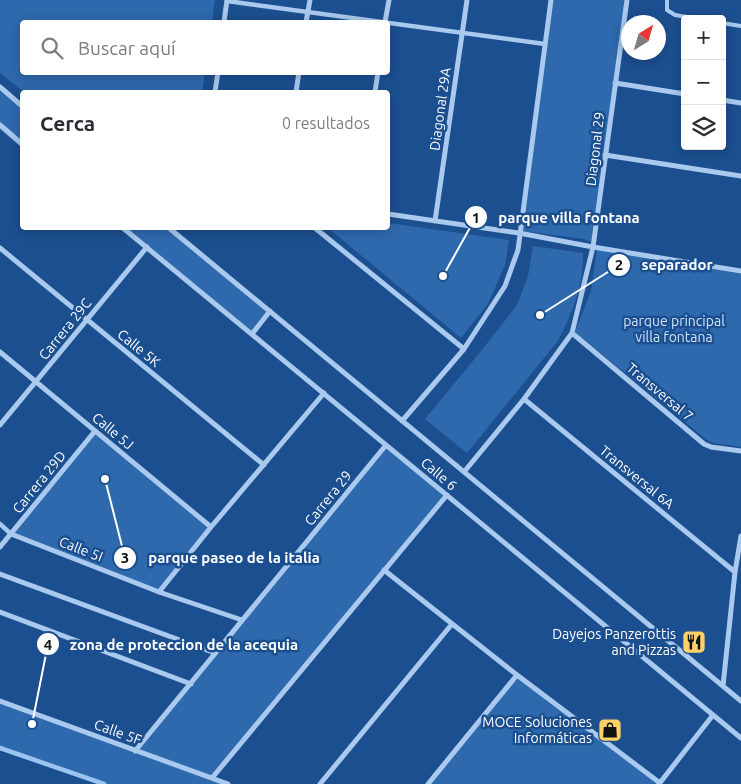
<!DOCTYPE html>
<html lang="es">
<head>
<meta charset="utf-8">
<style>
	:root { --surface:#fff; --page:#f7f7f7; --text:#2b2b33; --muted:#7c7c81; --line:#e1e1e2 }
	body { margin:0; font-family:Ubuntu,sans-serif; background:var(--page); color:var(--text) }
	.controls { position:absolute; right:15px; top:15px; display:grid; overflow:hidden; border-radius:5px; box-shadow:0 2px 12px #0003 }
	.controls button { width:45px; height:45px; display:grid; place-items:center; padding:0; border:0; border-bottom:1px solid var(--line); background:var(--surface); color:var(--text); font:25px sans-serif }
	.compass { position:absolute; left:621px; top:15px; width:45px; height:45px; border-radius:50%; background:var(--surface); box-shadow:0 2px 12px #0003; rotate:37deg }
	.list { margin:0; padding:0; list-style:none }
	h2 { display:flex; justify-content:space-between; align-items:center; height:65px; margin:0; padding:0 20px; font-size:21px }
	h2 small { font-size:16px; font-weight:400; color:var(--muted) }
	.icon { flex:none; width:28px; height:28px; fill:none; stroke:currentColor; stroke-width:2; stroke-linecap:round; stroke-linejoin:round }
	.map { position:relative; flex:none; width:741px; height:784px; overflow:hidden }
	.search { position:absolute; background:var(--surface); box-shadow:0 2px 12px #0003; left:20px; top:20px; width:370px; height:55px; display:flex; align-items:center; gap:12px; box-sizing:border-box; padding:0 18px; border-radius:5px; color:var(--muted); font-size:19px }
	.panel { position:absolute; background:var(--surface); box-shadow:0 2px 12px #0003; left:20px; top:90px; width:370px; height:140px; border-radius:5px }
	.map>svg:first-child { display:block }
	.green { fill:#2e69ad }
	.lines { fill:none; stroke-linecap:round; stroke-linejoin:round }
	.stream { stroke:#9cc4f0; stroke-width:4.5 }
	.service { stroke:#a9c9ee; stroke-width:4 }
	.pedestrian { stroke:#a9c9ee; stroke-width:4.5 }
	.minor { stroke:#a9c9ee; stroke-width:5 }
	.labels { text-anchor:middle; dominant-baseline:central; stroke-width:5; stroke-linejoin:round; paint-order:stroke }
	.street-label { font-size:14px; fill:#fff; stroke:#1b4f8f }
	.park-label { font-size:14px; fill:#cfe3fa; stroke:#1b4f8f }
	.poi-label { font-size:14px; fill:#fff; stroke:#1b4f8f; text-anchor:end }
	.leader { fill:none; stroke:#fff; stroke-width:2 }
	.callout-dot { fill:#fff; stroke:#1b4f8f; stroke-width:2 }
	.mark-label { font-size:15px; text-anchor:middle; font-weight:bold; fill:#111 }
	.callout-label { font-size:15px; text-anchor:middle; font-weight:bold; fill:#fff; stroke:#1b4f8f; stroke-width:5; stroke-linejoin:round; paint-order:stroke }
</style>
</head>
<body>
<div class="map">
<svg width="741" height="784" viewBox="0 0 741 784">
	<rect width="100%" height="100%" fill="#1b4f8f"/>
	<!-- green -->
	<path class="green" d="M0 0H215L212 22H22V72L205 73 202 92H24L0 73Z
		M552 0H627L591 242 584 239 523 231Z
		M0 87 22 106V148L0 130Z
		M388 223 509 240 505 265 488 304 461 338 328 228H388Z
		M121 228H169L270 311 252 334Z
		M533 246 583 253C584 284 572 315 557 342L467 453 425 419 481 351 517 305 528 276Z
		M597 249 741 274V447L713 443 707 440 575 332 591 291Z
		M95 431 211 527 159 592 11 534Z
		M386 445 447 495 212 778 228 784H104L0 748V701L135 751Z
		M517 675 659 784H428Z"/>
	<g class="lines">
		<!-- stream -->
		<path class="stream" d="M0 748 104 784"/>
		<!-- service -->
		<path class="service" d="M667 0V10L675 15 698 19
			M722 23 741 26"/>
		<!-- pedestrian -->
		<path class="pedestrian" d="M227 1 545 44
			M0 524 11 534"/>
		<!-- minor -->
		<path class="minor" d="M224 22 227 0
			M306 22 310 0
			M385 22 389 0
			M615 83 685 94
			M0 87 22 106
			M215 92 218 72
			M296 92 299 72
			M375 92 378 72
			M722 100 741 103
			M0 125 22 144
			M605 155 741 176
			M388 214 519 233 593 247 741 271
			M435 221 467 0
			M123 228 741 738
			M169 228 741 701
			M315 228 464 349
			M0 248 264 465
			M572 333 704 444 711 447 741 451
			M252 334 270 311
			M0 352 211 527
			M524 399 735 572
			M402 421 464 349 505 286 518 250 551 0
			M0 425 147 247
			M464 472 524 399 572 333 593 247 627 0
			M11 534 159 592 242 620
			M0 547 95 431
			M384 570 517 675 660 783
			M0 574 215 653
			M159 592 211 527 324 393
			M0 612 191 684
			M723 686 735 572 741 536
			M0 701 228 784
			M135 751 386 445
			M212 778 447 495
			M320 784 452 624
			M428 784 517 675
			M659 784 713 715"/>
	</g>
	<!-- icons -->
	<defs>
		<g id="restaurant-square" transform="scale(1.25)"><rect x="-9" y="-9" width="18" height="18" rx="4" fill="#ffd166" stroke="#1b4f8f"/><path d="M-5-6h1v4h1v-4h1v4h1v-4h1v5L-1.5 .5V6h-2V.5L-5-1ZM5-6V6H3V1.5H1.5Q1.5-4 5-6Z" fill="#111"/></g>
		<g id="shop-square" transform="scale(1.25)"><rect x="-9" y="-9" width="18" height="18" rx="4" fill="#ffd166" stroke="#1b4f8f"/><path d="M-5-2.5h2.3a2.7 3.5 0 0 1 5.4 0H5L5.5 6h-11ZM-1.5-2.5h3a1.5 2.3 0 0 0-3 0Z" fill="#111"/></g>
	</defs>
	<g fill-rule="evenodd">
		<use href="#restaurant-square" x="694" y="642"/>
		<use href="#shop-square" x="610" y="730"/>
	</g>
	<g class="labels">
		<!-- street labels -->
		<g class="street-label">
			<text transform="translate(440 109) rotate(-82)">Diagonal 29A</text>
			<text transform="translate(595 149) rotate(-83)">Diagonal 29</text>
			<text transform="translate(65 329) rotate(-51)">Carrera 29C</text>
			<text transform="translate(139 348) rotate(39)">Calle 5K</text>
			<text transform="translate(660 392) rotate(40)">Transversal 7</text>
			<text transform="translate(113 431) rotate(40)">Calle 5J</text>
			<text transform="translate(439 474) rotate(40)">Calle 6</text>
			<text transform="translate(637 477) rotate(39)">Transversal 6A</text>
			<text transform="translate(39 482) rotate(-51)">Carrera 29D</text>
			<text transform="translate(328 498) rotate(-51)">Carrera 29</text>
			<text transform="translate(81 549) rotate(21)">Calle 5I</text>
			<text transform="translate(118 732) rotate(20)">Calle 5F</text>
		</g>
		<!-- park labels -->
		<g class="park-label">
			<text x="674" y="321">parque principal<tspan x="674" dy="16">villa fontana</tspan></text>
		</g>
		<!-- poi labels -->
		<g class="poi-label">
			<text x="676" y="634">Dayejos Panzerottis<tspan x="676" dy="16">and Pizzas</tspan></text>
			<text x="592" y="722">MOCE Soluciones<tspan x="592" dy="16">Informáticas</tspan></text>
		</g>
	</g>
	<!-- callouts -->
	<path class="leader" d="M443 276L476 217M540 315L619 265M105 479L125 558M32 724L48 644"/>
	<g class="callout-dot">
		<circle cx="443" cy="276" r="5"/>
		<circle cx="540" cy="315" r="5"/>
		<circle cx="105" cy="479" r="5"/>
		<circle cx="32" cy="724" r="5"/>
		<circle cx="476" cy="217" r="12"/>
		<circle cx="619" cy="265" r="12"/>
		<circle cx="125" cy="558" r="12"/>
		<circle cx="48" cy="644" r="12"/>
	</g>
	<g class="mark-label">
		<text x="476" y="223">1</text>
		<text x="619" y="270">2</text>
		<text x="125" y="563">3</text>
		<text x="48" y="650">4</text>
	</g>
	<g class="callout-label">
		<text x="569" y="223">parque villa fontana</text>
		<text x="677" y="270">separador</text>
		<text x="234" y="563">parque paseo de la italia</text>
		<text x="184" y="650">zona de proteccion de la acequia</text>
	</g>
</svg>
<div class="controls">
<button>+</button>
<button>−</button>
<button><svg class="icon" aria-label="layers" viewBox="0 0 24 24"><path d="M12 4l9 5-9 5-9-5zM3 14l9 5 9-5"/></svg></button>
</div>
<svg class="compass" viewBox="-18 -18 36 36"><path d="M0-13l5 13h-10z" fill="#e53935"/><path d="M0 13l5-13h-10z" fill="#7c7c81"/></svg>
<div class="search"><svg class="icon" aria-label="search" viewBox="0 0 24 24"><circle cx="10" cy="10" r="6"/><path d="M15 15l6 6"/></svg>Buscar aquí</div>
<section class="panel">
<h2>Cerca<small>0 resultados</small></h2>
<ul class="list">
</ul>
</section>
</div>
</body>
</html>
